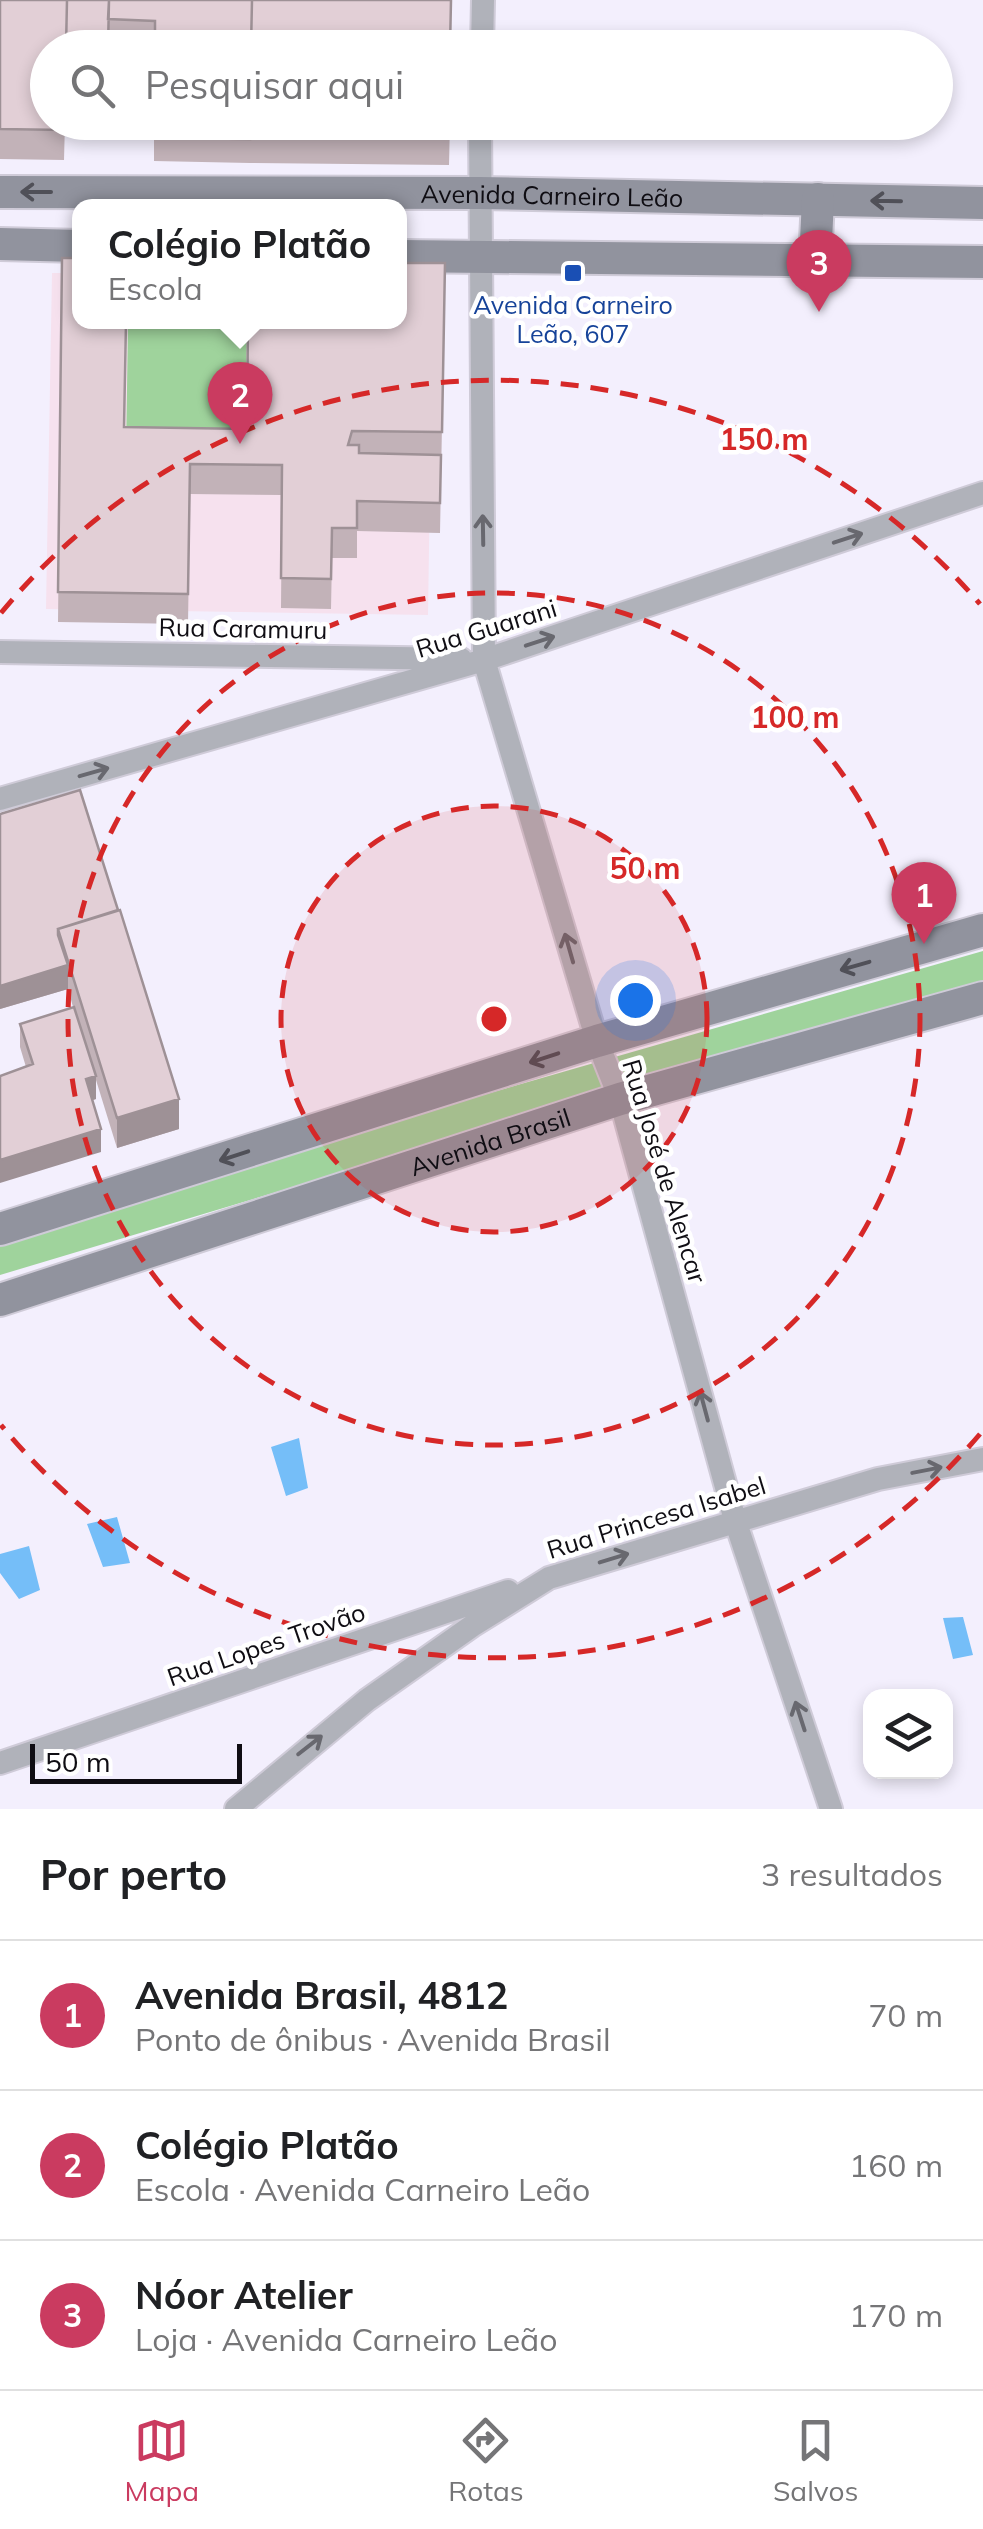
<!DOCTYPE html>
<html lang="pt">
<head>
<meta charset="utf-8">
<style>
	:root { --surface:#fff; --page:#f2f2f2; --text:#202124; --muted:#757577; --line:#e0e0e0; --accent:#ca3b60 }
	body { margin:0; font-family:Mulish,sans-serif; background:var(--page); color:var(--text) }
	.controls { position:absolute; right:30px; bottom:30px; display:grid; overflow:hidden; border-radius:20px; box-shadow:0 5px 15px #0003 }
	.controls button { width:90px; height:90px; display:grid; place-items:center; padding:0; border:0; border-bottom:2px solid var(--line); background:var(--surface); color:var(--text); font:50px sans-serif }
	.scale { position:absolute; left:30px; bottom:25px; width:212px; box-sizing:border-box; padding-left:10px; border:5px solid #0f0d13; border-top:0; font-size:28px; line-height:35px; white-space:nowrap; color:#0f0d13; -webkit-text-stroke:8px #fff; paint-order:stroke }
	.you { position:absolute; left:635px; top:1000px; width:35px; height:35px; margin:-25px; border:8px solid #fff; border-radius:50%; background:#1a73e8; box-shadow:0 0 0 15px #1a73e833 }
	.badge { display:grid; place-items:center; width:65px; height:65px; border-radius:50%; background:var(--accent); color:#fff; font-size:32px; font-weight:700 }
	.pin { position:absolute; translate:-50% -82px; filter:drop-shadow(0 2px 5px #0008) }
	.pin::after { content:''; position:absolute; top:52px; width:35px; height:30px; background:inherit; clip-path:polygon(0 0,100% 0,50% 100%) }
	.popup { position:absolute; left:72px; top:199px; width:335px; height:130px; box-sizing:border-box; display:grid; place-content:center; border-radius:20px; background:var(--surface); filter:drop-shadow(0 2px 8px #0005); font-size:32px; white-space:nowrap; color:var(--muted) }
	.popup b { font-size:38px; color:var(--text) }
	.popup::after { content:''; position:absolute; left:50%; top:100%; margin-left:-20px; border:20px solid transparent; border-top-color:var(--surface) }
	.list { margin:0; padding:0; list-style:none }
	h2 { display:flex; justify-content:space-between; align-items:center; height:130px; margin:0; padding:0 40px; font-size:42px }
	h2 small { font-size:32px; font-weight:400; color:var(--muted) }
	.list li { display:grid; grid-template-columns:65px 1fr auto; gap:30px; align-items:center; box-sizing:border-box; height:150px; padding:0 40px; border-top:2px solid var(--line) }
	.list b { display:block; font-size:38px; white-space:nowrap }
	.list p { margin:0; font-size:32px; white-space:nowrap; color:var(--muted) }
	.list em { font-size:32px; font-style:normal; color:var(--muted) }
	.icon { flex:none; width:55px; height:55px; fill:none; stroke:currentColor; stroke-width:2; stroke-linecap:round; stroke-linejoin:round }
	.map { position:relative; flex:none; width:983px; height:1809px; overflow:hidden }
	.search { position:absolute; background:var(--surface); box-shadow:0 5px 15px #0003; left:30px; right:30px; top:30px; height:110px; display:flex; align-items:center; gap:25px; box-sizing:border-box; padding:0 35px; border-radius:55px; color:var(--muted); font-size:38px }
	.sheet { height:580px; background:var(--surface) }
	nav { display:flex; justify-content:space-around; align-items:center; box-sizing:border-box; height:140px; border-top:2px solid var(--line); background:var(--surface); font-size:28px; color:var(--muted) }
	nav a { display:grid; justify-items:center; gap:5px }
	nav .on { color:var(--accent) }
	.map>svg:first-child { display:block }
	.education { fill:#f6e1ee }
	.green { fill:#9fd39c }
	.water { fill:#75bef8 }
	.lines { fill:none; stroke-linecap:round; stroke-linejoin:round }
	.street-casing { stroke:#cfcbd8; stroke-width:26 }
	.secondary-casing { stroke:#cfcbd8; stroke-width:36 }
	.street { stroke:#b0b2ba; stroke-width:22 }
	.secondary { stroke:#91939e; stroke-width:32 }
	.wall { fill:#c2b2b8 }
	.shaded-wall { fill:#9e9196 }
	.building { fill:#e2cfd6; stroke:#9e9196; stroke-width:2.5 }
	.oneway { stroke:#505058 }
	.oneway2 { stroke:#68686f }
	.ring { fill:none; stroke:#d62828; stroke-width:5; stroke-dasharray:18 12 }
	.transit-dot { fill:#1a4fb4; stroke:#fff; stroke-width:4 }
	.labels { text-anchor:middle; dominant-baseline:central; stroke-width:9; stroke-linejoin:round; paint-order:stroke }
	.street-label { font-size:25px; fill:#0f0d13; stroke:#fff }
	.transit-label { font-size:25px; fill:#164399; stroke:#fff }
	.centre { fill:#d62828; stroke:#fff; stroke-width:5 }
	.ring-label { font-size:30px; text-anchor:middle; font-weight:bold; fill:#d62828; stroke:#fff; stroke-width:9; stroke-linejoin:round; paint-order:stroke }
</style>
</head>
<body>
<div class="map">
<svg width="983" height="1809" viewBox="0 0 983 1809">
	<rect width="100%" height="100%" fill="#f3effd"/>
	<!-- education -->
	<path class="education" d="M52 273H80V322H400L433 279 428 615 46 609Z"/>
	<!-- green -->
	<path class="green" d="M128 322H247L245 456 126 455Z
		M983 951V987L617 1090 0 1275V1234Z"/>
	<!-- water -->
	<path class="water" d="M299 1438 308 1488 286 1496 271 1447Z
		M117 1517 130 1563 103 1567 87 1524Z
		M29 1546 40 1590 19 1599 0 1573V1554Z
		M963 1617 973 1655 953 1659 943 1618Z"/>
	<g class="lines">
		<!-- street casing -->
		<g class="street-casing">
			<path id="street" d="M482 48 483 0
				M480 122 484 660 597 1041 620 1099 735 1520 831 1809
				M0 652 461 659
				M0 799 484 660 983 493
				M0 1763 508 1591
				M236 1809 367 1700 472 1626 549 1578 878 1479 983 1459"/>
		</g>
		<!-- secondary casing -->
		<g class="secondary-casing">
			<g id="secondary">
				<path id="s1" d="M0 192 479 193 983 203"/>
				<path d="M0 244 80 246"/>
				<path d="M400 256 983 262"/>
				<path d="M815 262 818 199"/>
				<path d="M0 1229 597 1041 983 930"/>
				<path id="s2" d="M0 1300 620 1099 983 998"/>
			</g>
		</g>
		<!-- street -->
		<use href="#street" class="street"/>
		<!-- secondary -->
		<use href="#secondary" class="secondary"/>
	</g>
	<!-- wall -->
	<path class="wall" d="M0 0H452L155 44 108 42 48 48 65 122 64 160 0 159Z
		M154 122H450L449 165 250 163V161V163L154 161Z
		M62 258 124 427 247 429 445 263 440 533 357 531V558H332L331 609 281 608 282 495 190 494 188 624 58 622Z
		M0 814 179 1129 117 1148 96 1080V1099L93 1100 101 1152 26 1067 20 1047V1024L73 1007 68 989 0 1009Z"/>
	<!-- shaded-wall -->
	<path class="shaded-wall" d="M68 965V989L0 1009V986Z
		M96 1076V1099L86 1102V1079Z
		M179 1099V1129L117 1148V1118Z
		M101 1129V1152L0 1183V1160Z"/>
	<!-- building -->
	<path class="building" d="M0 0H67L66 48H48V122H64V130L0 129Z
		M67 0H109L108 48H66Z
		M109 0H252L251 48H155V21L108 19Z
		M252 0H451L450 48H251Z
		M154 122H250V139L154 138Z
		M250 122H449V136L250 133Z
		M62 258H80V322H126L124 427 247 429 248 322H400V263H445L442 432 352 431 348 445H359V453L441 455 440 503 357 501V528H332L331 579 281 578 282 465 190 464 188 594 58 592Z
		M80 790 118 910 58 929V935L68 965 0 986V814Z
		M120 910 179 1099 117 1118 58 929Z
		M74 1007 96 1076 86 1079 101 1129 0 1160V1076L33 1064 20 1024Z"/>
	<!-- one-way arrows -->
	<defs><path id="oneway-shaft" d="M-6 0H5M1.5-3L5.5 0L1.5 3" fill="none" stroke-width="1.6" stroke-linecap="round" stroke-linejoin="round" transform="scale(2.5)"/></defs>
	<g class="oneway">
		<use href="#oneway-shaft" transform="translate(36 192) rotate(-180)"/>
		<use href="#oneway-shaft" transform="translate(886 201) rotate(-179)"/>
		<use href="#oneway-shaft" transform="translate(855 966) rotate(164)"/>
		<use href="#oneway-shaft" transform="translate(544 1058) rotate(162)"/>
		<use href="#oneway-shaft" transform="translate(234 1156) rotate(162)"/>
	</g>
	<g class="oneway2">
		<use href="#oneway-shaft" transform="translate(483 530) rotate(-91)"/>
		<use href="#oneway-shaft" transform="translate(848 538) rotate(-18)"/>
		<use href="#oneway-shaft" transform="translate(540 641) rotate(-18)"/>
		<use href="#oneway-shaft" transform="translate(94 772) rotate(-16)"/>
		<use href="#oneway-shaft" transform="translate(569 948) rotate(-106)"/>
		<use href="#oneway-shaft" transform="translate(704 1406) rotate(-105)"/>
		<use href="#oneway-shaft" transform="translate(927 1470) rotate(-11)"/>
		<use href="#oneway-shaft" transform="translate(614 1558) rotate(-17)"/>
		<use href="#oneway-shaft" transform="translate(800 1716) rotate(-108)"/>
		<use href="#oneway-shaft" transform="translate(310 1745) rotate(-38)"/>
	</g>
	<!-- distance rings -->
	<circle cx="494" cy="1019" r="213" fill="#d62828" fill-opacity=".12"/>
	<g class="ring">
		<circle cx="494" cy="1019" r="213"/>
		<circle cx="494" cy="1019" r="426"/>
		<path d="M980 1434A639 639 0 0 1 1 1425M1 613A639 639 0 0 1 980 604"/>
	</g>
	<!-- markers -->
	<rect class="transit-dot" x="563" y="263" width="20" height="20" rx="5"/>
	<g class="labels">
		<!-- street labels -->
		<g class="street-label">
			<text stroke="none"><textPath href="#s1" startOffset="552">Avenida Carneiro Leão</textPath></text>
			<text transform="translate(243 628) rotate(1)">Rua Caramuru</text>
			<text transform="translate(486 628) rotate(-17)">Rua Guarani</text>
			<text stroke="none"><textPath href="#s2" startOffset="515">Avenida Brasil</textPath></text>
			<text transform="translate(665 1171) rotate(73)">Rua José de Alencar</text>
			<text transform="translate(656 1517) rotate(-17)">Rua Princesa Isabel</text>
			<text transform="translate(266 1644) rotate(-19)">Rua Lopes Trovão</text>
		</g>
		<!-- transit labels -->
		<g class="transit-label">
			<text x="573" y="304">Avenida Carneiro<tspan x="573" dy="29">Leão, 607</tspan></text>
		</g>
	</g>
	<circle cx="494" cy="1019" r="15" class="centre"/>
	<g class="ring-label">
		<text x="764" y="450">150 m</text>
		<text x="795" y="728">100 m</text>
		<text x="645" y="879">50 m</text>
	</g>
</svg>
<div class="controls">
<button><svg class="icon" aria-label="layers" viewBox="0 0 24 24"><path d="M12 4l9 5-9 5-9-5zM3 14l9 5 9-5"/></svg></button>
</div>
<div class="scale">50 m</div>
<div class="you"></div>
<div class="pin badge" style="left:924px;top:944px">1</div>
<div class="pin badge" style="left:240px;top:444px">2</div>
<div class="popup"><b>Colégio Platão</b>Escola</div>
<div class="pin badge" style="left:819px;top:312px">3</div>
<div class="search"><svg class="icon" aria-label="search" viewBox="0 0 24 24"><circle cx="10" cy="10" r="6"/><path d="M15 15l6 6"/></svg>Pesquisar aqui</div>
</div>
<section class="sheet">
<h2>Por perto<small>3 resultados</small></h2>
<ul class="list">
<li><span class="badge">1</span><div><b>Avenida Brasil, 4812</b><p>Ponto de ônibus · Avenida Brasil</p></div><em>70 m</em></li>
<li><span class="badge">2</span><div><b>Colégio Platão</b><p>Escola · Avenida Carneiro Leão</p></div><em>160 m</em></li>
<li><span class="badge">3</span><div><b>Nóor Atelier</b><p>Loja · Avenida Carneiro Leão</p></div><em>170 m</em></li>
</ul>
</section>
<nav>
<a class="on"><svg class="icon" aria-label="map" viewBox="0 0 24 24"><path d="M3 6l6-2 6 2 6-2v14l-6 2-6-2-6 2zM9 4v14M15 6v14"/></svg>Mapa</a>
<a><svg class="icon" aria-label="directions" viewBox="0 0 24 24"><path d="M12 3l9 9-9 9-9-9zM9 14v-3h6M13 9l2 2-2 2"/></svg>Rotas</a>
<a><svg class="icon" aria-label="saved" viewBox="0 0 24 24"><path d="M7 4h10v16l-5-4-5 4z"/></svg>Salvos</a>
</nav>
</body>
</html>
